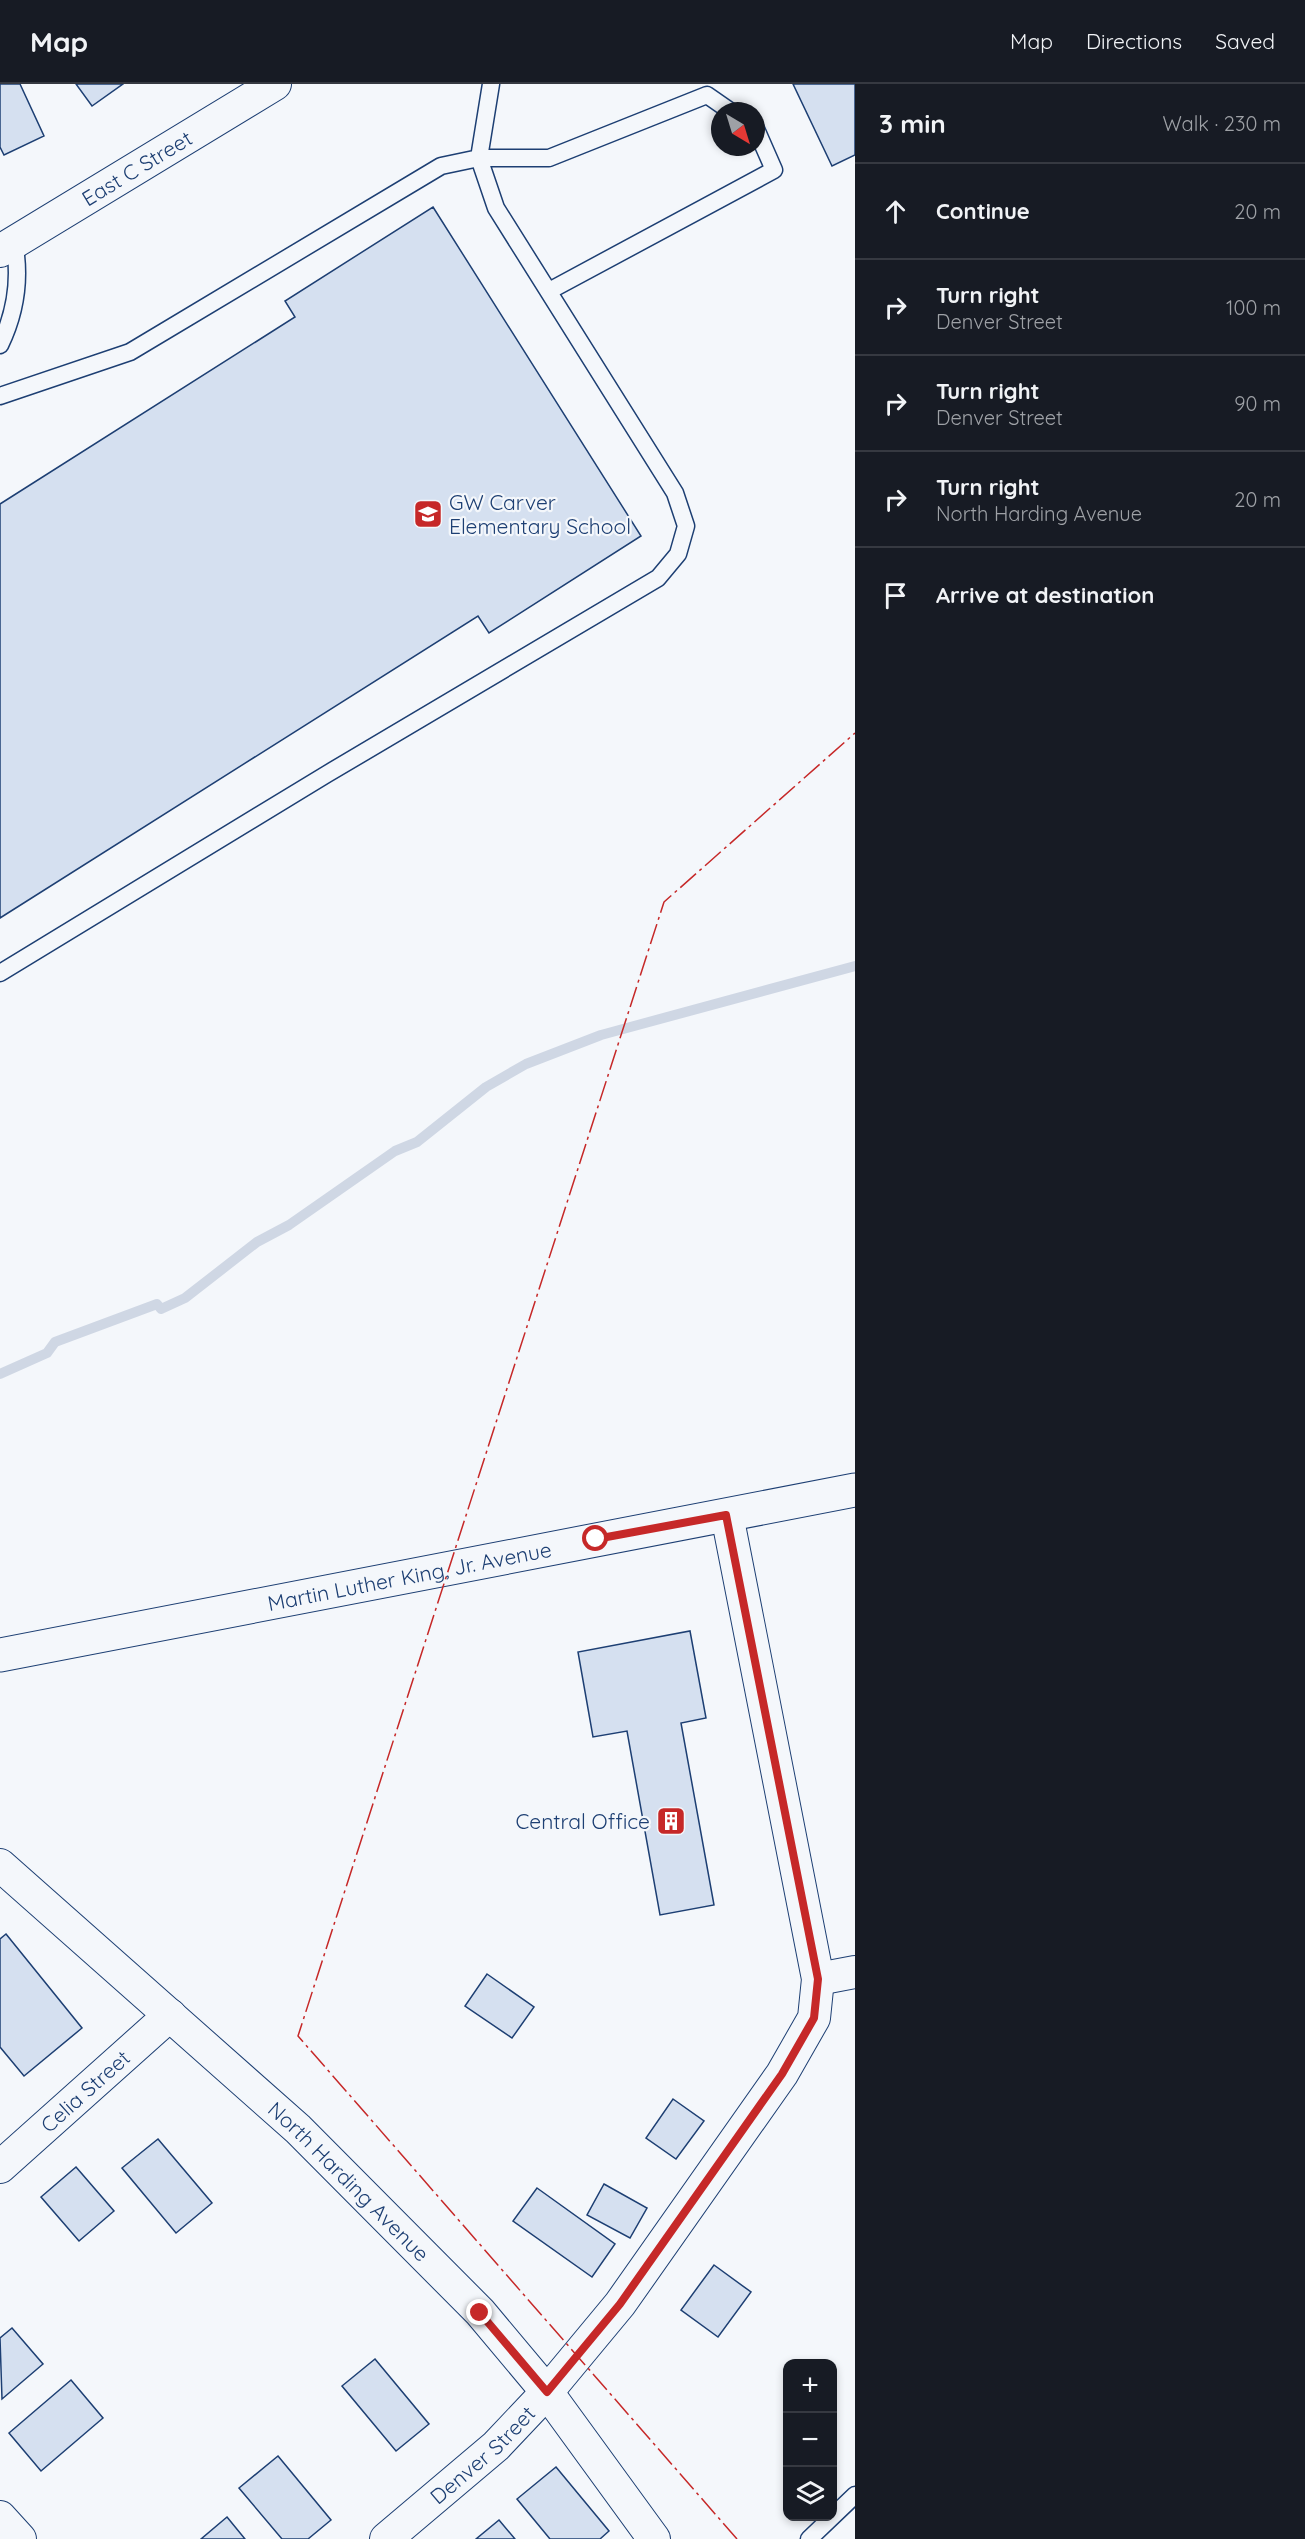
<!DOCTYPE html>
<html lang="en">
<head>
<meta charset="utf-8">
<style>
	:root { --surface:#171b24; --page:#20242c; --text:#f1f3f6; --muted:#9ea1a6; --line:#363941 }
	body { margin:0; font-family:Quicksand,sans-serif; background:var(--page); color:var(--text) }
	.controls { position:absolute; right:18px; bottom:18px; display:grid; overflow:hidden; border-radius:12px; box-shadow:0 3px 9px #0003 }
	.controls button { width:54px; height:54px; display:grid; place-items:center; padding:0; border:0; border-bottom:2px solid var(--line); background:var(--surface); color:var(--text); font:30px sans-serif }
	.compass { position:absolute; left:711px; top:18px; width:54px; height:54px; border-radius:50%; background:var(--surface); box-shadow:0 3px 9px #0003; rotate:142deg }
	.stop { position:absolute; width:18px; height:18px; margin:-14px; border:4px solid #c62828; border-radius:50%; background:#fff }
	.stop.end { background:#c62828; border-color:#fff; box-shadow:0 2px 6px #0008 }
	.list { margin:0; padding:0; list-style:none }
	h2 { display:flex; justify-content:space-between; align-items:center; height:78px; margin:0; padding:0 24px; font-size:26px }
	h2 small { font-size:20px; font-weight:400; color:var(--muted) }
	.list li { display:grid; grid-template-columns:39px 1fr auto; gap:18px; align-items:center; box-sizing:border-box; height:96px; padding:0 24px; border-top:2px solid var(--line) }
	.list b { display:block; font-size:22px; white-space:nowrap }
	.list p { margin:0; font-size:20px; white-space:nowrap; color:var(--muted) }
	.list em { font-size:20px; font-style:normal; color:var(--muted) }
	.icon { flex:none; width:33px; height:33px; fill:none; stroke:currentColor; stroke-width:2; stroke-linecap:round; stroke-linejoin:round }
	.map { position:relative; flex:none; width:855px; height:2455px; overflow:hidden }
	header { display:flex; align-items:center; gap:36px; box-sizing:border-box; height:84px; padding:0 30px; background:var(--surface); border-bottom:2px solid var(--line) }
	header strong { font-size:28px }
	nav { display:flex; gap:33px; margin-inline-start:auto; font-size:21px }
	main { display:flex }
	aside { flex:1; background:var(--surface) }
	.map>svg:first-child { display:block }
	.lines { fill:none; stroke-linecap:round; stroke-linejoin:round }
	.stream { stroke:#cfd7e4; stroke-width:10 }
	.building { fill:#d5e0f0; stroke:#1d3f73; stroke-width:1.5 }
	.lane-casing { stroke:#1d3f73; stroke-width:19 }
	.street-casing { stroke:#1d3f73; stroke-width:34 }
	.secondary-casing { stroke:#1d3f73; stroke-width:35 }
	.lane { stroke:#f4f7fb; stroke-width:16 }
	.street { stroke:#f4f7fb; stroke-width:32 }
	.secondary { stroke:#f4f7fb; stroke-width:33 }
	.power { stroke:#c62828; stroke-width:1.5; stroke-dasharray:21 4.5 3 4.5; stroke-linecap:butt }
	.route { stroke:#c62828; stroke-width:8 }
	.labels { text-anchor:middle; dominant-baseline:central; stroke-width:4.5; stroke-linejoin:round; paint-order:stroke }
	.street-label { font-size:21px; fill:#1d3f73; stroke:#f4f7fb }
	.poi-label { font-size:21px; fill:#1d3f73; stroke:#f4f7fb; text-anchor:start }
</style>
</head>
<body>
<header>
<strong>Map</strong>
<nav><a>Map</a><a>Directions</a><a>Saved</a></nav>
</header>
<main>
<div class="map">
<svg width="855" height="2455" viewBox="0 0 855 2455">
	<rect width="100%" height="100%" fill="#f4f7fb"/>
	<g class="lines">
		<!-- stream -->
		<path class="stream" d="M0 1290 47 1269 55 1258 157 1220 161 1225 185 1214 257 1158 289 1141 395 1067 417 1058 486 1003 526 980 601 951 855 882"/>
	</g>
	<!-- building -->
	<path class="building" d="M0 0H20L44 52 4 71 0 63Z
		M76 0H123L92 22Z
		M793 0H855V71L832 82Z
		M433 123 641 452 489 549 478 532 0 834V420L295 233 285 217Z
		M690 1547 706 1634 681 1639 714 1821 660 1831 627 1647 593 1653 578 1568Z
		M6 1850 82 1944 24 1992 0 1963V1855Z
		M487 1890 534 1923 512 1954 465 1922Z
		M673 2015 704 2037 676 2075 646 2054Z
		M158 2055 212 2119 176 2149 122 2084Z
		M76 2083 114 2127 79 2157 41 2113Z
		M604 2100 647 2124 630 2154 587 2131Z
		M537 2104 615 2160 592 2193 513 2137Z
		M714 2181 751 2208 718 2253 681 2226Z
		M12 2244 43 2280 2 2315 0 2254Z
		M375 2275 429 2340 396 2367 342 2302Z
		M71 2296 103 2334 41 2387 9 2349Z
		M278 2372 331 2436 308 2455H282L239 2404Z
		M556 2383 609 2447 600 2455H550L517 2415Z
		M227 2433 245 2455H201Z
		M499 2436 515 2455H476Z"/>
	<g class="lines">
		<!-- lane casing -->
		<g class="lane-casing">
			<path id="lane" d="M549 207 774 86 756 45
				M0 261C16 228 21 195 14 158
				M0 312 130 268 441 82 479 74H549L707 11 730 27
				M0 889 327 690 658 494 678 470 686 442 675 409 496 124 479 74 491 0
				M809 2455 855 2411"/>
		</g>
		<!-- street casing -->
		<g class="street-casing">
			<g id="street">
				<path id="s1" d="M0 167 275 0"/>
				<path id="s2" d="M0 1781 298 2045 480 2228 547 2308 654 2455"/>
				<path d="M818 1895 855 1888"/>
				<path id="s3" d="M0 2083 170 1931"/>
				<path d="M0 2433 20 2455"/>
				<path id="s4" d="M386 2455 496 2362 547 2308 620 2220 782 1990 814 1934 818 1895 727 1431"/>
			</g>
		</g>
		<!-- secondary casing -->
		<g class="secondary-casing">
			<g id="secondary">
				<path id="s5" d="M0 1571 855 1406"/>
			</g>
		</g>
		<!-- lane -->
		<use href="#lane" class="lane"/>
		<!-- street -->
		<use href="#street" class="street"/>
		<!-- secondary -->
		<use href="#secondary" class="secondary"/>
		<!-- power -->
		<path class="power" d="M737 2455 298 1952 664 818 855 649"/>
	</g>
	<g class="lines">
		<!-- route -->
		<path class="route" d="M480 2229 547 2308 620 2220 782 1990 814 1934 818 1895 726 1431 596 1455"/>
	</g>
	<!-- icons -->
	<defs>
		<g id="school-square" transform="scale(1.5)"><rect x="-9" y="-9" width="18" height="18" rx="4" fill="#c62828" stroke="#f4f7fb"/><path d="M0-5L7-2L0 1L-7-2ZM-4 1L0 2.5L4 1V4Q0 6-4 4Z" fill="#fff"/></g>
		<g id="building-square" transform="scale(1.5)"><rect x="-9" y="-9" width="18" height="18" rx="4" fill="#c62828" stroke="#f4f7fb"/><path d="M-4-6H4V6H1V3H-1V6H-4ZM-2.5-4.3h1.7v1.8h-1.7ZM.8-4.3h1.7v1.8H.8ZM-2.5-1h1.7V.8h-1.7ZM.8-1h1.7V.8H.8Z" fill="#fff"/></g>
	</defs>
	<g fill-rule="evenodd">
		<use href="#school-square" x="428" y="430"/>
		<use href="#building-square" x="671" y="1737"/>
	</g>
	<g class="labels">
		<!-- street labels -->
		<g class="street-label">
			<text stroke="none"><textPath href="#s1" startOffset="160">East C Street</textPath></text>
			<text stroke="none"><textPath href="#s5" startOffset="417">Martin Luther King, Jr. Avenue</textPath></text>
			<text stroke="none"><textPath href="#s3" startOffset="114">Celia Street</textPath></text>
			<text stroke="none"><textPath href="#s2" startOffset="471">North Harding Avenue</textPath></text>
			<text stroke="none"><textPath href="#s4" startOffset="128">Denver Street</textPath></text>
		</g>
		<!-- poi labels -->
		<g class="poi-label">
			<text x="449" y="418">GW Carver<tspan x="449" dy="24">Elementary School</tspan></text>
			<text x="650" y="1737" text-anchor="end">Central Office</text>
		</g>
	</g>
</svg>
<div class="controls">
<button>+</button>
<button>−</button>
<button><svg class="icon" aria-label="layers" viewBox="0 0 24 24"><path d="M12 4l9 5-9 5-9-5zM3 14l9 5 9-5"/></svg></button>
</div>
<svg class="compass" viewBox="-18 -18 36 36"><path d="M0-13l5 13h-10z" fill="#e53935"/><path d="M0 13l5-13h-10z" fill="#9ea1a6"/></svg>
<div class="stop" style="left:596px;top:1455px"></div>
<div class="stop end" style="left:480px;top:2229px"></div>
</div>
<aside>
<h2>3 min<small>Walk · 230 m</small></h2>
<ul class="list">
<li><svg class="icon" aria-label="ahead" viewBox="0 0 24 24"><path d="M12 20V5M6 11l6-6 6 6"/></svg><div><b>Continue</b></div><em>20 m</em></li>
<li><svg class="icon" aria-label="right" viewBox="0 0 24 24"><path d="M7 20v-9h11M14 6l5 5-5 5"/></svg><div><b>Turn right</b><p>Denver Street</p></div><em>100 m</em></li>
<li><svg class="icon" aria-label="right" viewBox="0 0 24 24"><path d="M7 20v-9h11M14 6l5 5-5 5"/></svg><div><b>Turn right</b><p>Denver Street</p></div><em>90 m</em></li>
<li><svg class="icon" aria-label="right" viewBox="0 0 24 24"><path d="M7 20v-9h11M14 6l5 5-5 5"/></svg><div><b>Turn right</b><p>North Harding Avenue</p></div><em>20 m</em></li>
<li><svg class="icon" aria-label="arrive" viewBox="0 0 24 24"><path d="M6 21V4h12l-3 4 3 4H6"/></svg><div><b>Arrive at destination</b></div></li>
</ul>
</aside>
</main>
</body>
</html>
